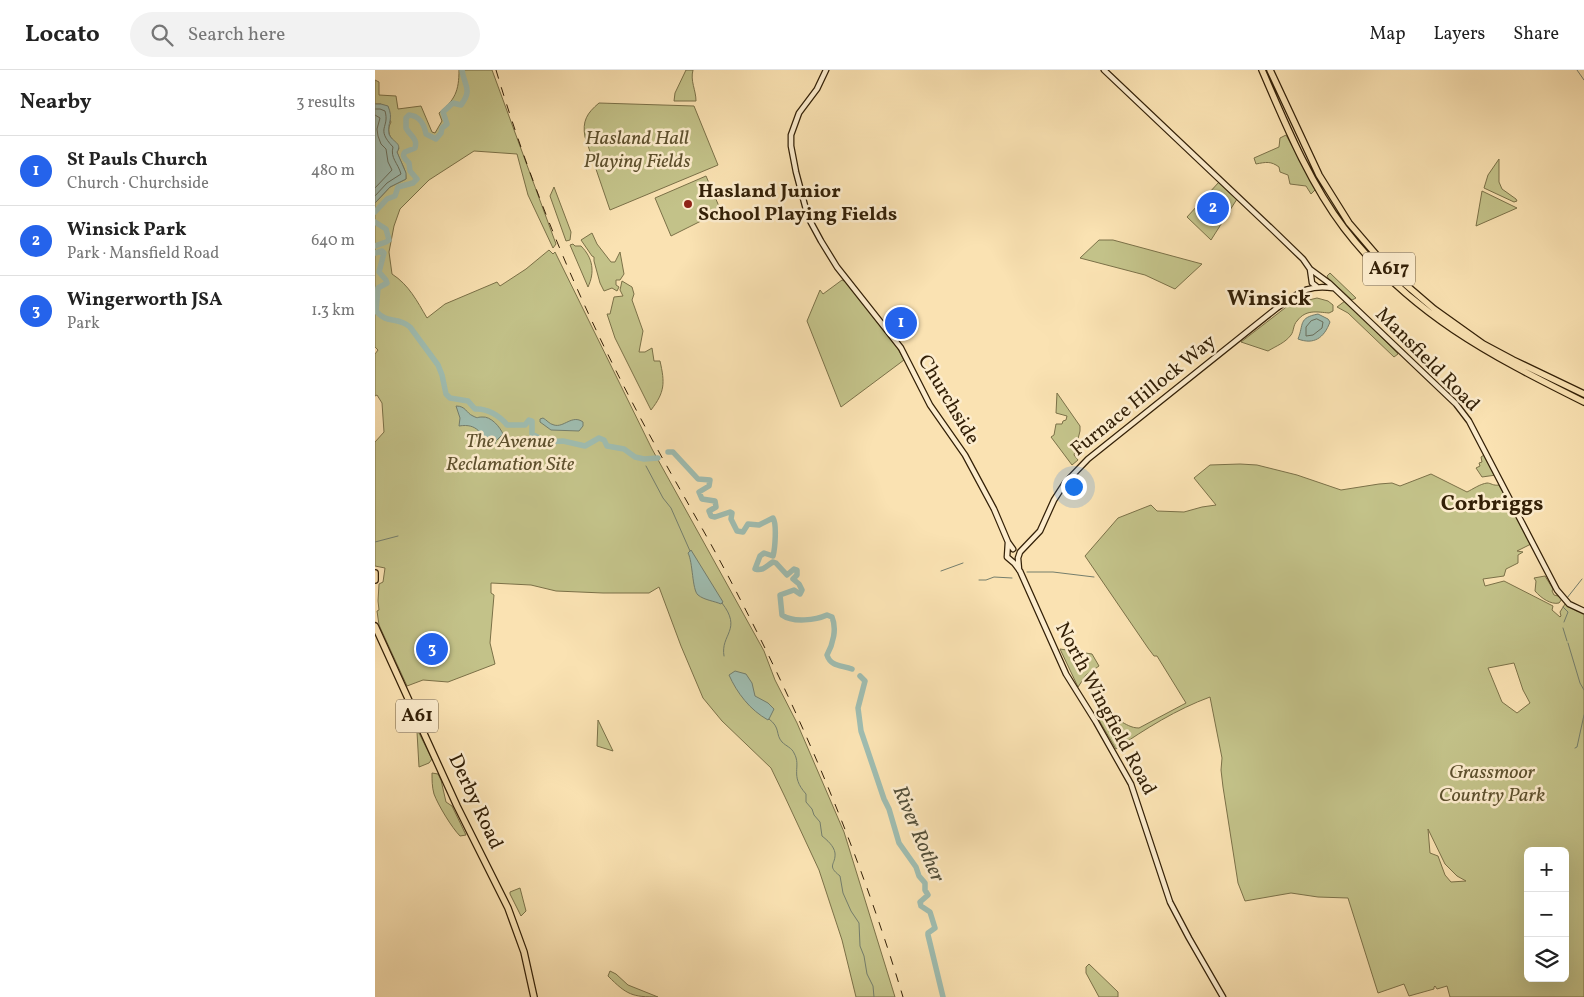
<!DOCTYPE html>
<html lang="en">
<head>
<meta charset="utf-8">
<style>
	:root { --surface:#fff; --page:#f2f2f2; --text:#222; --muted:#767676; --line:#e0e0e0; --accent:#2563eb }
	body { margin:0; font-family:Vollkorn,serif; background:var(--page); color:var(--text) }
	.controls { position:absolute; right:15px; bottom:15px; display:grid; overflow:hidden; border-radius:8px; box-shadow:0 5px 20px #0002 }
	.controls button { width:45px; height:45px; display:grid; place-items:center; padding:0; border:0; border-bottom:1px solid var(--line); background:var(--surface); color:var(--text); font:25px sans-serif }
	.you { position:absolute; left:698px; top:416px; width:18px; height:18px; margin:-12px; border:4px solid #fff; border-radius:50%; background:#1a73e8; box-shadow:0 0 0 8px #1a73e833 }
	.badge { display:grid; place-items:center; width:32px; height:32px; border-radius:50%; background:var(--accent); color:#fff; font-size:16px; font-weight:700 }
	.pin { position:absolute; translate:-50% -50%; border:2px solid #fff; box-shadow:0 1px 5px #0006 }
	.list { margin:0; padding:0; list-style:none }
	h2 { display:flex; justify-content:space-between; align-items:center; height:65px; margin:0; padding:0 20px; font-size:21px }
	h2 small { font-size:16px; font-weight:400; color:var(--muted) }
	.list li { display:grid; grid-template-columns:32px 1fr auto; gap:15px; align-items:center; box-sizing:border-box; height:70px; padding:0 20px; border-top:1px solid var(--line) }
	.list b { display:block; font-size:19px; white-space:nowrap }
	.list p { margin:0; font-size:16px; white-space:nowrap; color:var(--muted) }
	.list em { font-size:16px; font-style:normal; color:var(--muted) }
	.icon { flex:none; width:28px; height:28px; fill:none; stroke:currentColor; stroke-width:2; stroke-linecap:round; stroke-linejoin:round }
	.map { position:relative; flex:none; width:1209px; height:927px; overflow:hidden }
	header { display:flex; align-items:center; gap:30px; box-sizing:border-box; height:70px; padding:0 25px; background:var(--surface); border-bottom:1px solid var(--line) }
	header strong { font-size:24px }
	nav { display:flex; gap:28px; margin-inline-start:auto; font-size:18px }
	.search { width:350px; height:45px; background:var(--page); display:flex; align-items:center; gap:12px; box-sizing:border-box; padding:0 18px; border-radius:28px; color:var(--muted); font-size:19px }
	main { display:flex }
	aside { flex:1; background:var(--surface) }
	.map>svg:first-child { display:block }
	.green { fill:#c3c289; stroke:#7b7148; fill-rule:evenodd }
	.water { fill:#9fbdb1; stroke:#747e6d }
	.lines { fill:none; stroke-linecap:round; stroke-linejoin:round }
	.shore { stroke:#696e5c; stroke-width:1 }
	.stream { stroke:#747e6d; stroke-width:1 }
	.river { stroke:#9fbdb1; stroke-width:5.5 }
	.secondary-casing { stroke:#332007; stroke-width:7 }
	.highway-casing { stroke:#332007; stroke-width:8 }
	.secondary { stroke:#fceccd; stroke-width:4.5 }
	.highway { stroke:#fae2b2; stroke-width:5.5 }
	.rail { stroke:#332007; stroke-width:1; stroke-dasharray:9 9; stroke-linecap:butt }
	.poi-dot { fill:#8f2418; stroke:#fceccd; stroke-width:2 }
	.labels { text-anchor:middle; dominant-baseline:central; stroke-width:5; stroke-linejoin:round; paint-order:stroke }
	.shield { fill:#fceccd; stroke:#6f5d42; stroke-width:1 }
	.shield-label { font-size:19px; font-weight:bold; fill:#332007 }
	.park-label { font-size:20px; font-style:italic; fill:#5e512e; stroke:#fceccd }
	.poi-label { font-size:20px; font-weight:bold; fill:#332007; stroke:#fceccd; text-anchor:start }
	.street-label { font-size:20px; fill:#332007; stroke:#fceccd }
	.water-label { font-size:21px; font-style:italic; fill:#534f3a; stroke:#fceccd }
	.quarter-label { font-size:22px; font-weight:bold; fill:#332007; stroke:#fceccd }
</style>
</head>
<body>
<header>
<strong>Locato</strong>
<div class="search"><svg class="icon" aria-label="search" viewBox="0 0 24 24"><circle cx="10" cy="10" r="6"/><path d="M15 15l6 6"/></svg>Search here</div>
<nav><a>Map</a><a>Layers</a><a>Share</a></nav>
</header>
<main>
<aside>
<h2>Nearby<small>3 results</small></h2>
<ul class="list">
<li><span class="badge">1</span><div><b>St Pauls Church</b><p>Church · Churchside</p></div><em>480 m</em></li>
<li><span class="badge">2</span><div><b>Winsick Park</b><p>Park · Mansfield Road</p></div><em>640 m</em></li>
<li><span class="badge">3</span><div><b>Wingerworth JSA</b><p>Park</p></div><em>1.3 km</em></li>
</ul>
</aside>
<div class="map">
<svg width="1209" height="927" viewBox="0 0 1209 927">
	<rect width="100%" height="100%" fill="#fae2b2"/>
	<filter id="stains"><feTurbulence type="fractalNoise" baseFrequency=".004" numOctaves="4"/><feColorMatrix values="0 0 0 0 .2 0 0 0 0 .09 0 0 0 0 .02 0 0 0 .5 -.17"/></filter>
	<radialGradient id="worn" r=".72"><stop offset=".6" stop-color="#630" stop-opacity="0"/><stop offset="1" stop-color="#630" stop-opacity=".3"/></radialGradient>
	<!-- green -->
	<path class="green" d="M84 0H117L181 174 178 178 153 125 142 84 99 81 54 110 25 139 19 156 14 182 17 204C34 215 42 231 52 248L70 234 122 212 125 216 151 199 174 180 178 184 180 182 277 379 389 581 400 610 422 653 469 762 520 927H481L467 870 444 800 410 727 396 698 347 651 328 628 306 576 284 517 274 523H228L181 521 156 515 116 513V523L119 525 115 573 120 594 73 612 48 610 32 616 4 555 2 541 4 540 3 531 4 514 8 512 10 498 0 496V372L9 362 7 333 2 325 0 326V284L3 280 0 277V133L15 117 31 109C31 98 25 92 22 82L24 78C17 70 10 63 16 52L6 34H0V10L4 12V25L21 26 23 39 46 36 57 62 60 63 67 51 64 43C80 30 84 21 84 0Z
		M311 0H318C315 11 321 20 321 31H299L300 23Z
		M224 33 319 36 343 95 235 140 210 67C207 51 212 43 224 33Z
		M911 65 941 119 936 124 931 116 915 114 913 105 905 102 904 97C896 91 891 92 881 94L879 88 904 77 905 68Z
		M1124 89V112L1127 119 1141 129 1142 131 1139 132 1109 118 1113 105Z
		M331 106 346 141 296 166 280 128Z
		M844 112 862 129 836 170 812 147Z
		M179 117 196 162 195 170 191 171 175 126Z
		M1107 121 1142 138 1101 156Z
		M217 163 222 174 236 192H240L245 182 249 204 245 210H241V215L244 217 242 221 237 218 229 221 225 213 219 191V187L217 186 206 170Z
		M724 170H738L827 194 800 219 770 205 705 188Z
		M198 174 200 176H206C218 188 220 202 213 217L195 175Z
		M955 203 981 228 977 230 953 208 952 206Z
		M467 210 473 213 523 279 529 290 466 337 432 251 445 220 448 224Z
		M247 211 257 217 259 224 257 230 268 261 264 282H270L277 278 279 291H285C290 313 290 322 276 340L240 268 232 244H235L239 227 248 226 245 220Z
		M942 228 953 231 958 235V241L954 243C942 242 931 239 922 251 918 255 919 261 916 265 910 273 901 276 893 281L866 272 919 231 926 232Z
		M970 231 1023 284 1019 287 973 243 962 237Z
		M682 323 705 356V361L699 385 703 390 697 395 676 367 679 365 681 354H687L688 351 691 350 692 346 681 343Z
		M1109 385 1121 405 1107 407 1101 398 1105 396 1104 393 1107 392 1106 387Z
		M865 394 882 395 922 405 966 420 1004 414 1017 413 1025 416 1056 404 1092 422C1098 419 1105 414 1112 413 1116 413 1118 416 1124 415L1156 474 1142 481 1148 482 1143 485V493L1131 499 1129 506 1108 509 1110 516 1129 511 1178 536 1177 540 1185 547 1186 546 1185 542 1190 534 1202 541 1209 543V927H1075L1072 916 1062 919 1060 916 1059 917V919L1034 926 1029 914 1003 923 973 828 943 827 916 823 870 831 863 813 848 717 846 700 847 688 835 627C802 639 770 659 741 679L724 650C743 642 748 658 764 658L811 633 782 586H779L773 578 710 486 743 448 776 435 782 441 809 442 827 437 841 435 819 408 835 395ZM1139 593 1148 620 1155 633 1142 643 1127 632 1113 598ZM1053 759 1070 794 1082 806 1091 811 1076 812 1070 805 1063 786 1055 783ZM1153 781H1190V908H1153Z
		M1170 506 1178 519 1177 521 1179 525 1183 526 1187 529 1184 533C1176 535 1166 528 1160 521L1161 511 1159 508Z
		M685 579 717 584 724 596 711 605 703 617Z
		M223 650 238 681 222 676Z
		M42 662 44 663 57 689 54 693 44 697Z
		M57 703 63 704 66 710 71 732 77 736 91 765 85 766C77 758 63 735 59 724 57 717 57 710 57 703Z
		M145 818 151 841 146 846 135 824V822Z
		M714 894 743 922V927H724L711 903V897Z
		M235 901 241 904 253 915 283 927C257 927 252 925 233 906Z"/>
	<!-- water -->
	<path class="water" d="M0 34H6L13 36C19 50 12 52 14 64 17 72 28 73 22 82L31 103V109L15 117 0 133Z
		M943 244 953 249 955 252C949 268 939 275 923 269 929 254 923 248 943 244Z
		M81 336C91 336 91 343 98 346 104 349 101 347 107 347 116 346 125 357 128 364L121 371 119 376 115 377C106 364 103 353 84 356L85 348Z
		M168 348C172 350 174 354 179 355 189 358 197 344 208 352V356L204 361 176 360 165 352V349Z
		M316 480 348 532 346 534C339 531 329 530 323 525 317 520 318 492 313 483Z
		M360 601 371 604 377 613 380 626 393 633 399 639 394 649 393 650C375 640 362 623 354 605Z"/>
	<g class="lines">
		<!-- shore -->
		<path class="shore" d="M0 39H5L10 41C15 58 0 58 18 77 15 88 23 93 26 104L12 113 0 126
			M0 45 5 48 2 59 3 66 6 74 11 79 13 92 17 100 0 118
			M942 249 948 252 947 258 938 265 931 266V257L936 251Z"/>
		<!-- stream -->
		<path class="stream" d="M1202 0 1209 10
			M271 396 288 428 296 438 315 481
			M0 472 23 466
			M566 501 588 493
			M652 502H678L719 507
			M604 510H611L619 507 637 508
			M1192 528 1207 509
			M347 533C368 560 345 564 349 586
			M1188 537 1193 542 1189 552
			M1188 558 1192 571
			M1193 573 1205 613 1209 620
			M394 649C406 658 400 664 407 672 411 676 417 678 419 683 427 697 414 705 431 724V732L437 739 439 745 445 752 447 766C452 770 459 776 460 783 461 795 451 795 465 806L468 823 476 841 484 853 485 876 489 886 492 904 498 916 499 927
			M1200 678 1202 677 1209 645"/>
		<!-- river -->
		<path class="river" d="M0 142 12 129 20 126 23 117 38 113 42 109 35 101 34 93C31 90 26 86 30 82L40 78C43 68 35 66 31 58 31 56 31 50 31 48L34 45C45 46 49 54 51 64L61 69 66 63 67 58 72 54 68 42 78 33 86 35C98 19 89 16 87 0
			M0 152 11 159 14 170 11 172 0 176
			M0 183 7 181 9 183 4 202 11 210 12 213 3 218 1 241C13 255 22 246 35 257L63 295 67 305 71 324 75 328 93 331 100 339C112 338 125 346 132 355H150L154 350 157 351V364L171 372 188 371 210 376 224 368 229 370 232 376 249 379 260 387 269 389 283 388
			M293 382H298L323 409 335 410 334 416 324 422 327 429 340 431 341 437 334 441 336 446 340 447 355 442 357 443 356 449 362 461 368 462 373 454 384 455 398 448C402 454 400 479 398 486L389 483 385 486 380 499C389 501 391 496 398 492L401 493 412 505 419 499 422 500V505L418 509 424 514 427 520 425 524 419 520 405 525 407 545C418 553 441 550 452 545L457 547C462 559 458 574 452 585 456 597 466 595 477 599
			M485 606 490 611 483 638 486 661 509 729 514 739 524 773 541 797 544 806 550 813V820L553 825 545 832 546 836 555 842 560 858 553 863V865L568 927"/>
		<!-- secondary casing -->
		<g class="secondary-casing">
			<path id="secondary" d="M451 0 442 19 424 43 416 65V76L421 102 433 147 446 171 462 197 526 278 555 335 590 385 619 439 633 472 638 479
				M729 0 898 160 928 189 935 199 954 213 1081 334 1094 351 1182 520 1194 534 1209 541
				M935 199 937 213 941 216
				M633 472 632 487 639 493 645 501 691 604 721 652 756 714 795 832 814 868 848 927
				M644 500 643 488 645 482 665 461 679 430 690 413 713 389 902 238C923 224 931 214 958 218"/>
		</g>
		<!-- highway casing -->
		<g class="highway-casing">
			<path id="highway" d="M887 0C910 53 934 112 969 158 1035 244 1115 285 1209 332
				M895 0 944 105 974 153 1016 202 1059 239 1108 274 1138 290 1209 324
				M0 503V510
				M0 556 82 736 133 838 149 882 159 927"/>
		</g>
		<!-- secondary -->
		<use href="#secondary" class="secondary"/>
		<!-- highway -->
		<use href="#highway" class="highway"/>
		<!-- rail -->
		<path class="rail" d="M121 0C155 114 201 225 256 330 290 396 330 460 364 527 431 655 486 788 528 927"/>
	</g>
	<!-- markers -->
	<circle class="poi-dot" cx="313" cy="134" r="5"/>
	<g class="labels">
		<!-- shield labels -->
		<g class="shield">
			<rect x="988" y="182.5" width="52" height="33" rx="4"/>
			<rect x="21" y="629.5" width="42" height="33" rx="4"/>
		</g>
		<g class="shield-label">
			<text x="1014" y="199">A617</text>
			<text x="42" y="646">A61</text>
		</g>
		<!-- park labels -->
		<g class="park-label">
			<text x="262" y="69">Hasland Hall<tspan x="262" dy="23">Playing Fields</tspan></text>
			<text x="135" y="372">The Avenue<tspan x="135" dy="23">Reclamation Site</tspan></text>
			<text x="1117" y="703">Grassmoor<tspan x="1117" dy="23">Country Park</tspan></text>
		</g>
		<!-- poi labels -->
		<g class="poi-label">
			<text x="323" y="122">Hasland Junior<tspan x="323" dy="23">School Playing Fields</tspan></text>
		</g>
		<!-- street labels -->
		<g class="street-label">
			<text transform="translate(1052 290) rotate(45)">Mansfield Road</text>
			<text transform="translate(769 326) rotate(-39)">Furnace Hillock Way</text>
			<text transform="translate(573 330) rotate(59)">Churchside</text>
			<text transform="translate(730 639) rotate(62)">North Wingfield Road</text>
			<text transform="translate(100 732) rotate(65)">Derby Road</text>
		</g>
		<!-- water labels -->
		<g class="water-label">
			<text transform="translate(543 764) rotate(67)">River Rother</text>
		</g>
		<!-- quarter labels -->
		<g class="quarter-label">
			<text x="894" y="229">Winsick</text>
			<text x="1117" y="434">Corbriggs</text>
		</g>
	</g>
	<rect width="100%" height="100%" filter="url(#stains)"/>
	<rect width="100%" height="100%" fill="url(#worn)"/>
</svg>
<div class="controls">
<button>+</button>
<button>−</button>
<button><svg class="icon" aria-label="layers" viewBox="0 0 24 24"><path d="M12 4l9 5-9 5-9-5zM3 14l9 5 9-5"/></svg></button>
</div>
<div class="you"></div>
<div class="pin badge" style="left:526px;top:253px">1</div>
<div class="pin badge" style="left:838px;top:138px">2</div>
<div class="pin badge" style="left:57px;top:579px">3</div>
</div>
</main>
</body>
</html>
